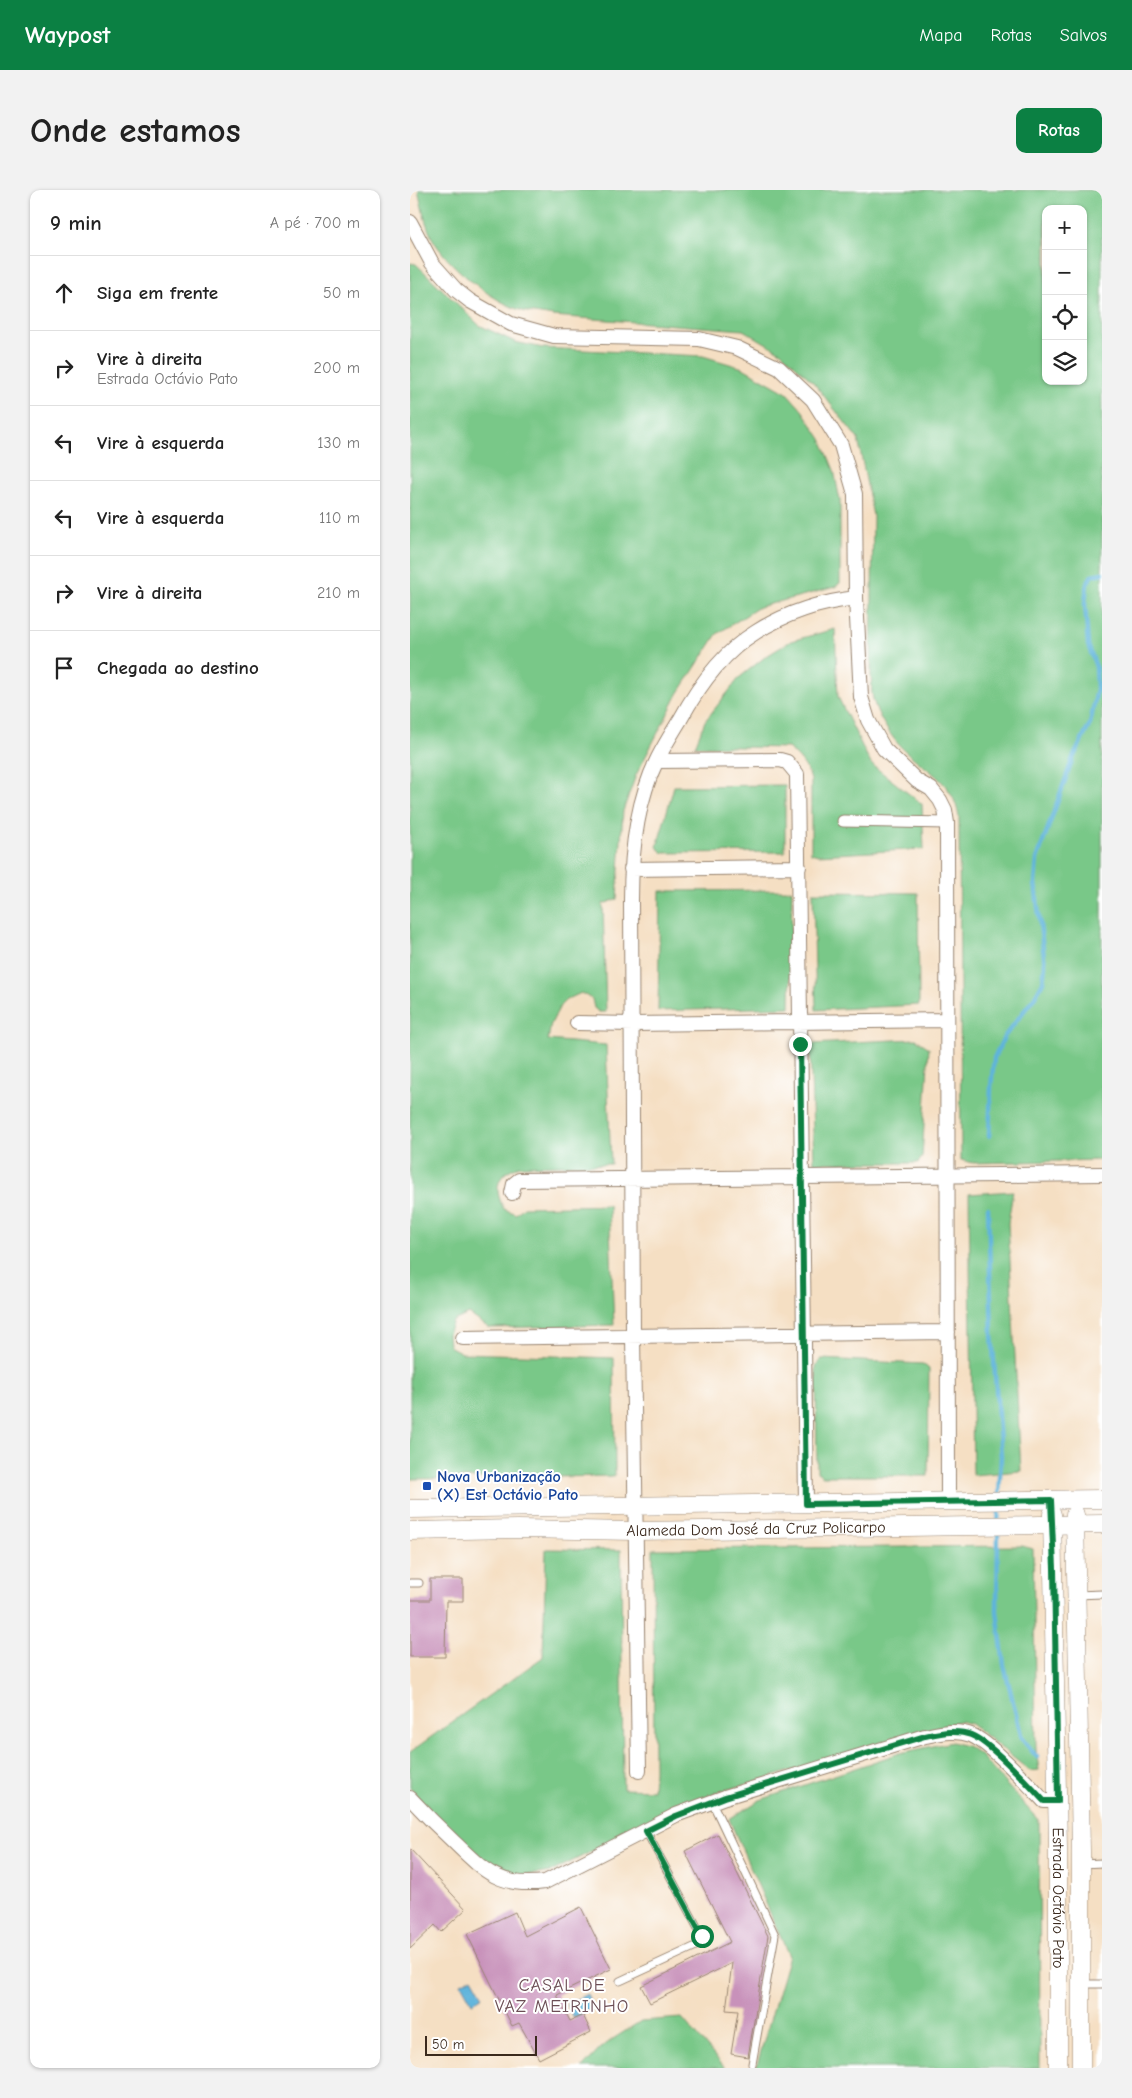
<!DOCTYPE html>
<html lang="pt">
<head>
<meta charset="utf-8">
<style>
	:root { --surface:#fff; --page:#f2f2f2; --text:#222; --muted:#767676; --line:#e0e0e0; --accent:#0b8043 }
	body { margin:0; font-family:"Comic Neue",sans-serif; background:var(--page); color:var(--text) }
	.controls { position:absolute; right:15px; top:15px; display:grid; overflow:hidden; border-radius:10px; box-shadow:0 1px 4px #0004 }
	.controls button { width:45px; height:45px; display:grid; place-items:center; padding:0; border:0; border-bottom:1px solid var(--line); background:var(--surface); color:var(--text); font:25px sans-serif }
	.scale { position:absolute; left:15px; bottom:12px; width:112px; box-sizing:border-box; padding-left:5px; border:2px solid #3b2a1e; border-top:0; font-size:14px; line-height:18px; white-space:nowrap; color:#3b2a1e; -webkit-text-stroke:4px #fff; paint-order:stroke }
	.stop { position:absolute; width:15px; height:15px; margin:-11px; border:4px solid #0b8043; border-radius:50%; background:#fff }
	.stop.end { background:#0b8043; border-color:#fff; box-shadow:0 1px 5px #0008 }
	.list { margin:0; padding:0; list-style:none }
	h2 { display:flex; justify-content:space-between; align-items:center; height:65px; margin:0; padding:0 20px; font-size:21px }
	h2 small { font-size:16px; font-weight:400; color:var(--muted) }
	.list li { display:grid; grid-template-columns:32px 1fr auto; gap:15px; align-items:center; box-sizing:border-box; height:75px; padding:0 20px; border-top:1px solid var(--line) }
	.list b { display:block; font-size:19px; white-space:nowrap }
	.list p { margin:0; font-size:16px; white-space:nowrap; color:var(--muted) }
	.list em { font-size:16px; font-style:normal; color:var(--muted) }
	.icon { flex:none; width:28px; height:28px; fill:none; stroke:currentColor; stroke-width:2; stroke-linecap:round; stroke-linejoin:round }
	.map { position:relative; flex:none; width:692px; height:1878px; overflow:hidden; border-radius:10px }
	header { display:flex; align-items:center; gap:30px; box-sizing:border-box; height:70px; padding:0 25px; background:var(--accent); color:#fff }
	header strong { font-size:24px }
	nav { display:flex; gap:28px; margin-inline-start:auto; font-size:18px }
	.intro { display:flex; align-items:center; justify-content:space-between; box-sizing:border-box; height:120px; padding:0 30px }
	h1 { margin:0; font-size:35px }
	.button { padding:12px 22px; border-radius:10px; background:var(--accent); color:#fff; font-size:18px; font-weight:700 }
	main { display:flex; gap:30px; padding:0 30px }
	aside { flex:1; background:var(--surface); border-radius:10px; box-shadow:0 1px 4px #0004 }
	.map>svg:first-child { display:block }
	.green { fill:#79c888; stroke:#5a7953; fill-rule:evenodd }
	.water { fill:#5fb4db; stroke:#4d6f7c }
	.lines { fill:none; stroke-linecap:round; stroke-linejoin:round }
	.stream { stroke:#5fb4db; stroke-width:4.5 }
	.building { fill:#c891ba }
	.service-casing { stroke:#988470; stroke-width:9 }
	.pedestrian-casing { stroke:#988470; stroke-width:13 }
	.minor-casing { stroke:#988470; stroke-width:16 }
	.tertiary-casing { stroke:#988470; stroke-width:19 }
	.service { stroke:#fff; stroke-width:7 }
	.pedestrian { stroke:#fff; stroke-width:11 }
	.minor { stroke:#fff; stroke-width:14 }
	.tertiary { stroke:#fff; stroke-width:18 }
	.route { stroke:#0b8043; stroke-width:6 }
	.transit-dot { fill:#1a4fb4; stroke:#fff; stroke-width:2 }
	.labels { text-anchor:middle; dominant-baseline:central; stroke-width:4; stroke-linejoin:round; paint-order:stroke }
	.transit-label { font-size:16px; font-weight:bold; fill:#164399; stroke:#fff; text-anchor:start }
	.street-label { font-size:16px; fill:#3b2a1e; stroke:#fff }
	.neighbourhood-label { font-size:18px; letter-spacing:1px; fill:#6c4e55; stroke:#fff }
</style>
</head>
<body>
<header>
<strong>Waypost</strong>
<nav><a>Mapa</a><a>Rotas</a><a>Salvos</a></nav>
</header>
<div class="intro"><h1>Onde estamos</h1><a class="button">Rotas</a></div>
<main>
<aside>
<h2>9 min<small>A pé · 700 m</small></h2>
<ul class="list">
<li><svg class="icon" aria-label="ahead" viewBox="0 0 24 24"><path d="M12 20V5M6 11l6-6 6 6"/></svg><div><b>Siga em frente</b></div><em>50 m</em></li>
<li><svg class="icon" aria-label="right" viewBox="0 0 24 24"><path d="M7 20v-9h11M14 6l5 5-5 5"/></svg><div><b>Vire à direita</b><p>Estrada Octávio Pato</p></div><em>200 m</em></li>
<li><svg class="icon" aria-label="left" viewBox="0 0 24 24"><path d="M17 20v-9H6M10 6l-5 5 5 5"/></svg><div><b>Vire à esquerda</b></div><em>130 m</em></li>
<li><svg class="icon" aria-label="left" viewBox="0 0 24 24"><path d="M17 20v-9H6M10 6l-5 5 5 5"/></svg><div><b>Vire à esquerda</b></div><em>110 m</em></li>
<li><svg class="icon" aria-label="right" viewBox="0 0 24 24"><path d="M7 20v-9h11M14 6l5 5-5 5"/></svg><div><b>Vire à direita</b></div><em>210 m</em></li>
<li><svg class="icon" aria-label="arrive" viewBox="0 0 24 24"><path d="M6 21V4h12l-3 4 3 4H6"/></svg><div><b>Chegada ao destino</b></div></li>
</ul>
</aside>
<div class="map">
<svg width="692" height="1878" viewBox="0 0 692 1878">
	<rect width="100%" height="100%" fill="#fff"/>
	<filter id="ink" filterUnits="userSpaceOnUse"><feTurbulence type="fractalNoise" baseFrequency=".02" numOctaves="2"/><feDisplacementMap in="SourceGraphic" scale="10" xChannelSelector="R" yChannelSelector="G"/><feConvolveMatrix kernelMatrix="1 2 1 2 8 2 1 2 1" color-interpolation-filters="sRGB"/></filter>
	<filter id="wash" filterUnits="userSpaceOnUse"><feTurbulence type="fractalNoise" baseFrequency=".0096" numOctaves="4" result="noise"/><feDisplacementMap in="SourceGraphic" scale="20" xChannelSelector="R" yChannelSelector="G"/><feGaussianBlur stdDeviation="1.12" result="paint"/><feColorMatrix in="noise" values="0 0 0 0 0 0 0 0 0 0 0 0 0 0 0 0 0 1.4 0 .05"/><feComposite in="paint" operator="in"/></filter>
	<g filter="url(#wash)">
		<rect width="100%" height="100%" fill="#f5dfc3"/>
		<!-- green -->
		<path class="green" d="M8 0H692V970L563 973 551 970 549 627C543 589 515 581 490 556 479 544 467 525 463 509 461 502 462 494 461 486L463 326 448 249 403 192 371 162 333 140 143 126C133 124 122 123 113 121 82 112 30 71 19 41 14 28 11 13 8 0ZM636 19H673V191H636Z
			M0 73 6 74 69 135 105 152 133 158 293 166 333 178 377 203 392 220 411 249 424 280 430 311V393L425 397 349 417 307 444 268 504 226 585 213 621 207 709 193 714 196 822H189L184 818 182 809 171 803 156 810 150 816 141 834 138 850 196 855 201 974 110 976C86 983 83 999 94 1019L106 1024 114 1017 199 1015 204 1135 79 1138 59 1124 43 1131 38 1144 39 1156 52 1163 204 1168 205 1286 0 1289Z
			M425 439 428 507 454 560 461 574 512 614 514 659 408 665 401 663V590C397 576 390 568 378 558L285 556 295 531 330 487 355 467 381 451Z
			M375 595V662L253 663 247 657 264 596Z
			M382 700 380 817 248 821 250 701Z
			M403 702 508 703 509 815 406 820Z
			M506 849 519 858 512 967 508 973H404L400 854Z
			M603 1001 598 1033 611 1281 563 1285 559 1004Z
			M411 1169 513 1174 519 1179 518 1286H413L407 1282 406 1176Z
			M612 1356 623 1359 626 1560 629 1580 620 1581 561 1534 550 1531 303 1604 238 1633 141 1682C121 1686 102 1685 82 1680L16 1617 0 1598V1562L133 1467 136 1359 211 1360 213 1599 243 1600 244 1581 243 1359Z
			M542 1552 559 1557 570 1565 629 1631 630 1878H346L379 1766 319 1629 350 1610 490 1563Z
			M272 1828 315 1878H172L195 1854 231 1831Z"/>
		<!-- water -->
		<path class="water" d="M62 1787 73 1806 62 1813 51 1793Z
			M177 1804 183 1818 163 1828 157 1814Z"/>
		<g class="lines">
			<!-- stream -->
			<path class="stream" d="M579 946 581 897 584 868 594 847 624 808 633 792 635 775 625 693 627 669 663 568 680 534 687 499 686 477 678 455 675 414 677 394 682 385 692 383
				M578 1018 582 1144 591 1266 589 1307
				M588 1332 589 1315
				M588 1340 587 1421 594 1475 612 1549 627 1567"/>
		</g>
		<g id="blocks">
			<!-- building -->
			<path class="building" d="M20 1389H53V1411H36L35 1467H0V1410H20Z
				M308 1644 358 1746 338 1867 321 1864 328 1821 316 1820 322 1773 240 1813 231 1796 320 1752 275 1661Z
				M0 1659 56 1719 31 1742 25 1735 0 1759Z
				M171 1717 201 1779 147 1805 160 1831 173 1825 181 1842 129 1869 109 1833 102 1836 57 1744 105 1722 115 1746Z"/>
		</g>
	</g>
	<g filter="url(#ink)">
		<use href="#blocks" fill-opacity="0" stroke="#988470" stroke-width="1"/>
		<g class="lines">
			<!-- service casing -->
			<g class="service-casing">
				<path id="service" d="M0 1393H9
					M667 1405 692 1404
					M302 1612 365 1745 342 1874
					M672 1674 692 1673
					M210 1791 286 1756 291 1751 292 1746 236 1641
					M671 1794H692"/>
			</g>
			<!-- pedestrian casing -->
			<g class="pedestrian-casing">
				<path id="pedestrian" d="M433 631 537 633"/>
			</g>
			<!-- minor casing -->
			<g class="minor-casing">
				<path id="minor" d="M0 32 22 73 46 100 60 111 101 134 144 146 289 149 327 158 369 178 403 210 431 255 445 304 446 408 451 507 458 530 474 559 507 591 521 599 530 610 535 620 537 633 538 1312
					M247 571 370 570 377 572 387 584 396 1314
					M221 679 389 677
					M167 833 223 834 537 830
					M102 1003 104 994 109 990 692 984
					M53 1148 538 1142
					M229 1581 223 1145 221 710C221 665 227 611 247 570 254 556 262 543 270 530 288 497 313 462 346 442 376 423 411 412 446 408
					M0 1608C14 1623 29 1638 44 1652 74 1681 90 1698 135 1692L266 1625 315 1607 515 1546C530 1543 546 1539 561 1545 581 1553 619 1595 634 1611H648"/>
			</g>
			<!-- tertiary casing -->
			<g class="tertiary-casing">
				<g id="tertiary">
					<path d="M0 1319 692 1309"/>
					<path id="s1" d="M642 1324 648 1659V1878"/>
					<path d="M665 1324 671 1661V1878"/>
					<path id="s2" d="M0 1341 108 1339 226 1341 692 1334"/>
				</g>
			</g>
			<!-- service -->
			<use href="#service" class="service"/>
			<!-- pedestrian -->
			<use href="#pedestrian" class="pedestrian"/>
			<!-- minor -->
			<use href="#minor" class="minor"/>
			<!-- tertiary -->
			<use href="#tertiary" class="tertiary"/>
		</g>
	</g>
	<g class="lines" filter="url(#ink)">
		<!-- route -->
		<path class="route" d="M292 1746 236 1641 266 1626 315 1607 515 1546C530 1543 546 1539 561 1545 581 1553 619 1595 634 1611H648L644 1378 641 1310 396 1314 390 854"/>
	</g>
	<!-- markers -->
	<rect class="transit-dot" x="12" y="1291" width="10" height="10" rx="2.5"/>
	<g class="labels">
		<!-- transit labels -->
		<g class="transit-label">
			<text x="27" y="1287">Nova Urbanização<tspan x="27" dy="18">(X) Est Octávio Pato</tspan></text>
		</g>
		<!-- street labels -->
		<g class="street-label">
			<text stroke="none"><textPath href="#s2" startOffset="346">Alameda Dom José da Cruz Policarpo</textPath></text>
			<text stroke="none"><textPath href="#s1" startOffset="384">Estrada Octávio Pato</textPath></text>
		</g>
		<!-- neighbourhood labels -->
		<g class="neighbourhood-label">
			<text x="152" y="1795">CASAL DE<tspan x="152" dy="21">VAZ MEIRINHO</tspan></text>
		</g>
	</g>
</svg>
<div class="controls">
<button>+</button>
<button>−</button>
<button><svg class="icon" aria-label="locate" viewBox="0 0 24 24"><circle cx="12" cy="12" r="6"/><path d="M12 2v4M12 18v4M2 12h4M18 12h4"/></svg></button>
<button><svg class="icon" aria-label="layers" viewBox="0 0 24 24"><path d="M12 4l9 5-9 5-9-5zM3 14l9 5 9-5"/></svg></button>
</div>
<div class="scale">50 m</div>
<div class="stop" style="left:292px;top:1746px"></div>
<div class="stop end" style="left:390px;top:854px"></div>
</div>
</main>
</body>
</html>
